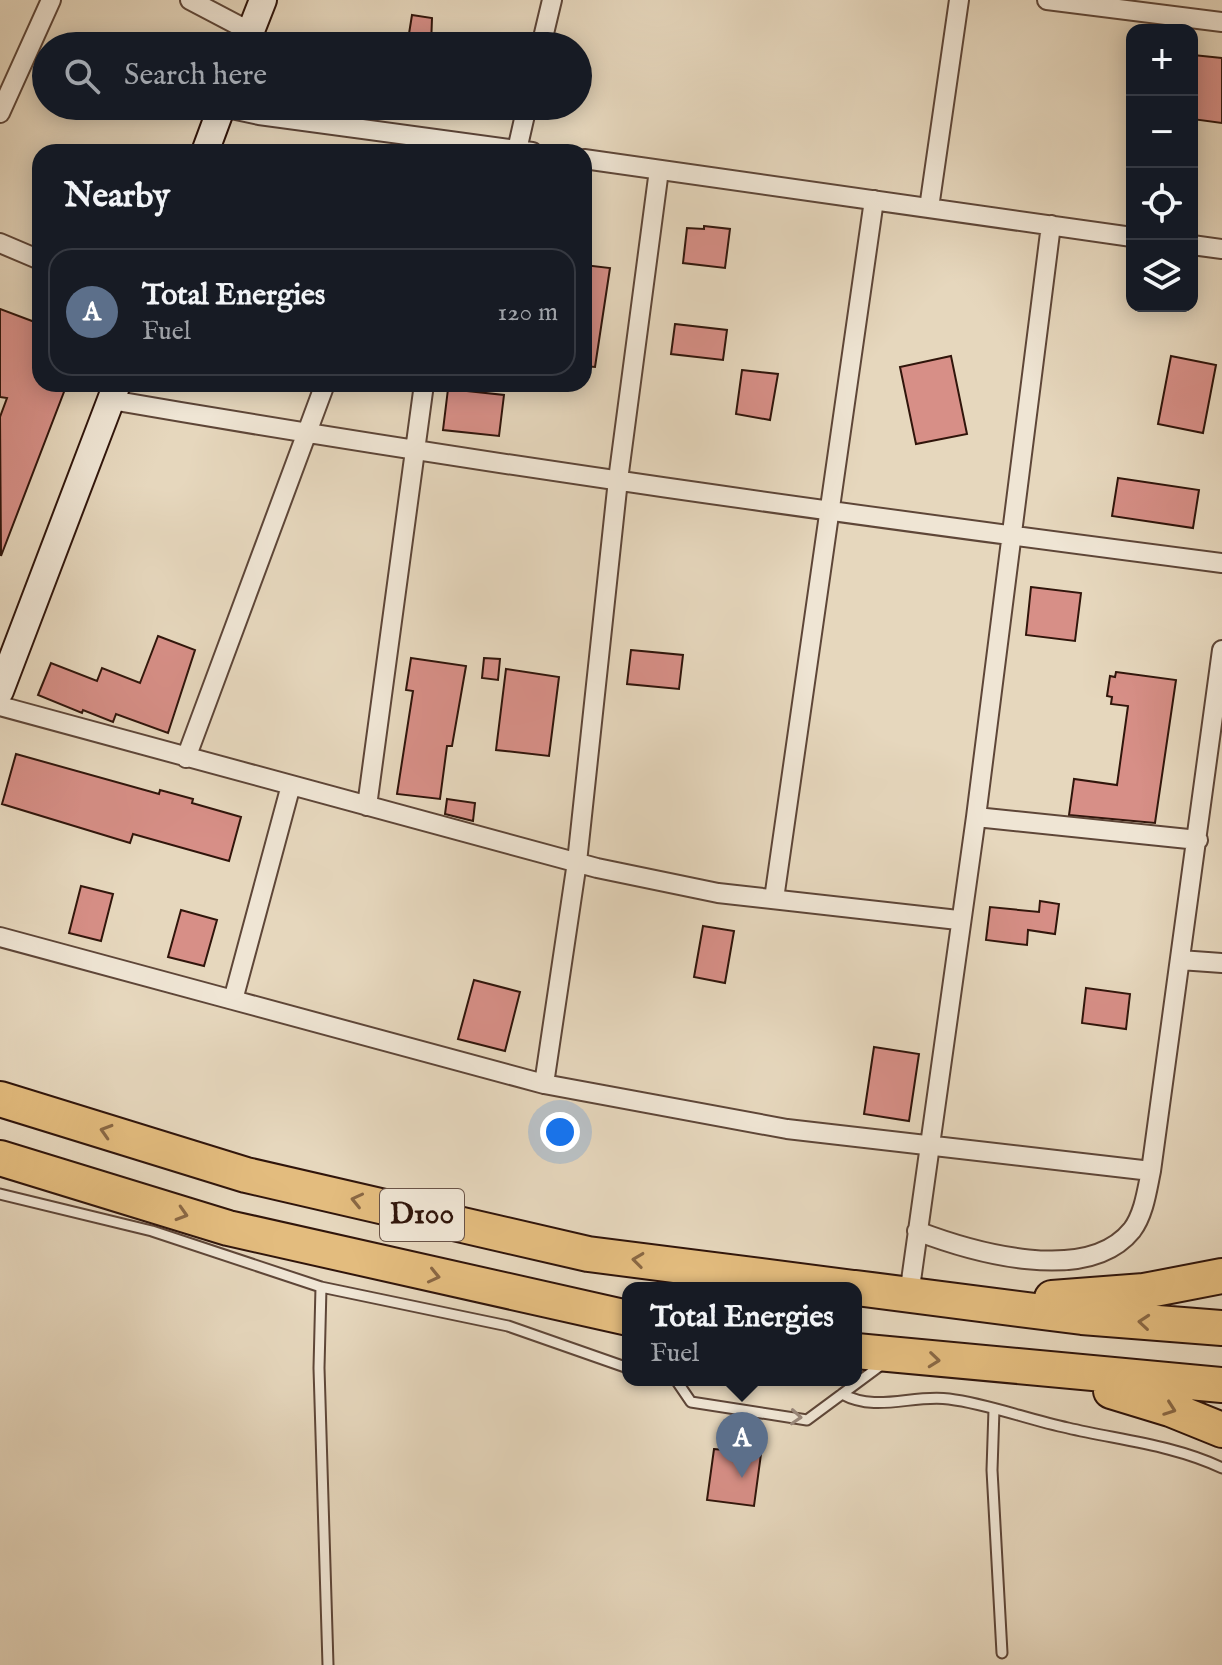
<!DOCTYPE html>
<html lang="en">
<head>
<meta charset="utf-8">
<style>
	:root { --surface:#171b24; --page:#242831; --text:#f1f3f6; --muted:#9ea1a6; --line:#363941; --accent:#ea580c }
	body { margin:0; font-family:"IM FELL English",serif; background:var(--page); color:var(--text) }
	.controls { position:absolute; right:24px; top:24px; display:grid; overflow:hidden; border-radius:16px; box-shadow:0 4px 20px #0003 }
	.controls button { width:72px; height:72px; display:grid; place-items:center; padding:0; border:0; border-bottom:2px solid var(--line); background:var(--surface); color:var(--text); font:40px sans-serif }
	.you { position:absolute; left:560px; top:1132px; width:28px; height:28px; margin:-20px; border:6px solid #fff; border-radius:50%; background:#1a73e8; box-shadow:0 0 0 12px #1a73e833 }
	.badge { display:grid; place-items:center; width:52px; height:52px; border-radius:50%; background:var(--accent); color:#fff; font-size:26px; font-weight:700 }
	.pin { position:absolute; translate:-50% -66px; filter:drop-shadow(0 2px 4px #0008) }
	.pin::after { content:''; position:absolute; top:42px; width:28px; height:24px; background:inherit; clip-path:polygon(0 0,100% 0,50% 100%) }
	.popup { position:absolute; left:622px; top:1282px; width:240px; height:104px; box-sizing:border-box; display:grid; place-content:center; border-radius:16px; background:var(--surface); filter:drop-shadow(0 2px 6px #0005); font-size:26px; white-space:nowrap; color:var(--muted) }
	.popup b { font-size:30px; color:var(--text) }
	.popup::after { content:''; position:absolute; left:50%; top:100%; margin-left:-16px; border:16px solid transparent; border-top-color:var(--surface) }
	.list { margin:0; padding:0; list-style:none }
	h2 { display:flex; justify-content:space-between; align-items:center; height:104px; margin:0; padding:0 32px; font-size:34px }
	h2 small { font-size:26px; font-weight:400; color:var(--muted) }
	.list li { display:grid; grid-template-columns:52px 1fr auto; gap:24px; align-items:center; box-sizing:border-box; height:128px; margin:0 16px 16px; padding:0 16px; border:2px solid var(--line); border-radius:24px }
	.list b { display:block; font-size:30px; white-space:nowrap }
	.list p { margin:0; font-size:26px; white-space:nowrap; color:var(--muted) }
	.list em { font-size:26px; font-style:normal; color:var(--muted) }
	.icon { flex:none; width:44px; height:44px; fill:none; stroke:currentColor; stroke-width:2; stroke-linecap:round; stroke-linejoin:round }
	.map { position:relative; flex:none; width:1222px; height:1665px; overflow:hidden }
	.search { position:absolute; background:var(--surface); box-shadow:0 4px 20px #0003; left:32px; top:32px; width:560px; height:88px; display:flex; align-items:center; gap:20px; box-sizing:border-box; padding:0 28px; border-radius:44px; color:var(--muted); font-size:30px }
	.panel { position:absolute; background:var(--surface); box-shadow:0 4px 20px #0003; left:32px; top:144px; width:560px; height:248px; border-radius:24px }
	.map>svg:first-child { display:block }
	.building { fill:#d78f87; stroke:#30150b; stroke-width:2 }
	.lines { fill:none; stroke-linecap:round; stroke-linejoin:round }
	.lane-casing { stroke:#5e4638; stroke-width:13 }
	.street-casing { stroke:#5e4638; stroke-width:22 }
	.secondary-casing { stroke:#30150b; stroke-width:30 }
	.highway-casing { stroke:#30150b; stroke-width:38 }
	.lane { stroke:#efe5d4; stroke-width:9 }
	.street { stroke:#efe5d4; stroke-width:18 }
	.secondary { stroke:#efe5d4; stroke-width:26 }
	.highway { stroke:#e3bc7e; stroke-width:34 }
	.oneway { stroke:#8a6844 }
	.oneway2 { stroke:#99877a }
	.labels { text-anchor:middle; dominant-baseline:central; stroke-width:7; stroke-linejoin:round; paint-order:stroke }
	.shield { fill:#efe5d4; stroke:#695347; stroke-width:2 }
	.shield-label { font-size:30px; font-weight:bold; fill:#30150b }
</style>
</head>
<body>
<div class="map">
<svg width="1222" height="1665" viewBox="0 0 1222 1665">
	<rect width="100%" height="100%" fill="#e6d7bd"/>
	<filter id="stains"><feTurbulence type="fractalNoise" baseFrequency=".0025" numOctaves="4"/><feColorMatrix values="0 0 0 0 .2 0 0 0 0 .09 0 0 0 0 .02 0 0 0 .5 -.17"/></filter>
	<radialGradient id="worn" r=".72"><stop offset=".6" stop-color="#630" stop-opacity="0"/><stop offset="1" stop-color="#630" stop-opacity=".3"/></radialGradient>
	<!-- building -->
	<path class="building" d="M412 15 432 18 431 46H407Z
		M1193 55 1222 58V123L1192 119Z
		M704 226 730 229 725 268 683 263 687 228 704 229Z
		M584 265 610 268 595 367 584 366Z
		M0 309 40 324V384H67L1 556 0 417 7 398 0 397Z
		M675 324 727 330 723 360 671 354Z
		M951 356 967 434 916 444 900 367Z
		M1171 356 1216 365 1203 433 1158 424Z
		M742 370 778 374 770 420 736 414Z
		M448 389 504 395 499 436 443 430Z
		M1118 478 1199 490 1193 528 1112 516Z
		M1031 587 1081 593 1075 641 1026 635Z
		M158 636 195 650 168 733 116 714 113 722 83 710 82 713 38 695 51 663 97 681 102 668 140 683Z
		M631 650 683 655 679 689 627 684Z
		M411 658 466 666 452 746H447L440 799 397 794 413 691 406 690Z
		M484 658 500 659 498 680 482 678Z
		M506 669 559 677 549 756 496 750Z
		M1116 672 1176 680 1155 823 1069 815 1074 779 1117 785 1128 706 1111 704 1112 697 1107 696 1110 676 1115 677Z
		M16 754 159 794 160 790 193 799 192 803 241 817 229 861 133 834 130 843 2 804Z
		M447 799 475 803 473 821 445 814Z
		M81 886 113 894 101 941 69 933Z
		M1040 901 1059 904 1055 934 1028 930 1027 945 986 940 990 907 1039 912Z
		M181 910 217 920 204 966 168 957Z
		M703 926 734 931 725 983 694 977Z
		M474 980 520 992 505 1051 458 1039Z
		M1086 988 1130 994 1126 1029 1082 1023Z
		M874 1047 919 1054 909 1121 864 1114Z
		M714 1449 761 1454 754 1506 707 1500Z"/>
	<g class="lines">
		<!-- lane casing -->
		<g class="lane-casing">
			<path id="lane" d="M0 1194 152 1231 321 1287 508 1326 628 1368
				M321 1287 319 1368 328 1665
				M676 1380 691 1402 807 1420 884 1363
				M842 1394C877 1413 912 1394 949 1399 989 1404 1029 1420 1068 1428 1119 1440 1174 1445 1222 1468
				M994 1409 992 1470 1002 1653"/>
		</g>
		<!-- street casing -->
		<g class="street-casing">
			<path id="street" d="M190 0 251 32
				M1047 0 1222 22
				M541 46 552 0
				M222 107 259 115 532 152
				M0 113 51 0
				M517 150 527 106
				M584 159 1132 237
				M929 208 959 0
				M0 243 40 260
				M1192 245 1222 249
				M111 400C480 464 850 515 1222 563
				M0 706 597 868 718 893 958 920
				M186 758 325 384
				M367 806 424 384
				M976 817 1198 840
				M774 899 874 200
				M0 937 233 1000 291 785
				M1180 960 1222 963
				M233 1000 544 1084 787 1129 1151 1171
				M544 1084 577 862 618 480 659 170
				M917 1231C972 1252 1087 1286 1132 1230 1144 1214 1147 1190 1151 1171L1222 650
				M909 1295 976 817 1051 225"/>
		</g>
		<!-- secondary casing -->
		<g class="secondary-casing">
			<path id="secondary" d="M245 46 263 0
				M205 152 222 106
				M0 691 117 384"/>
		</g>
		<!-- highway casing -->
		<g class="highway-casing">
			<path id="highway" d="M0 1099 246 1175 588 1254 854 1288
				M0 1158 228 1228 628 1318
				M856 1288 1082 1317 1222 1328
				M1052 1298 1144 1291 1222 1276
				M856 1351 1222 1385
				M1111 1391 1170 1409 1222 1430"/>
		</g>
		<!-- lane -->
		<use href="#lane" class="lane"/>
		<!-- street -->
		<use href="#street" class="street"/>
		<!-- secondary -->
		<use href="#secondary" class="secondary"/>
		<!-- highway -->
		<use href="#highway" class="highway"/>
	</g>
	<!-- one-way arrows -->
	<defs><path id="oneway-chevron" d="M-2-3.5L2.5 0L-2 3.5" fill="none" stroke-width="1.6" stroke-linecap="round" stroke-linejoin="round" transform="scale(2)"/></defs>
	<g class="oneway">
		<use href="#oneway-chevron" transform="translate(106 1131) rotate(-163)"/>
		<use href="#oneway-chevron" transform="translate(357 1200) rotate(-167)"/>
		<use href="#oneway-chevron" transform="translate(182 1214) rotate(17)"/>
		<use href="#oneway-chevron" transform="translate(638 1260) rotate(-173)"/>
		<use href="#oneway-chevron" transform="translate(434 1276) rotate(13)"/>
		<use href="#oneway-chevron" transform="translate(1144 1322) rotate(-175)"/>
		<use href="#oneway-chevron" transform="translate(934 1360) rotate(6)"/>
		<use href="#oneway-chevron" transform="translate(1170 1409) rotate(20)"/>
	</g>
	<use class="oneway2" href="#oneway-chevron" transform="translate(796 1417) rotate(4)"/>
	<g class="labels">
		<!-- shield labels -->
		<rect class="shield" x="380" y="1189" width="84" height="52" rx="6"/>
		<g class="shield-label">
			<text x="422" y="1215">D100</text>
		</g>
	</g>
	<rect width="100%" height="100%" filter="url(#stains)"/>
	<rect width="100%" height="100%" fill="url(#worn)"/>
</svg>
<div class="controls">
<button>+</button>
<button>−</button>
<button><svg class="icon" aria-label="locate" viewBox="0 0 24 24"><circle cx="12" cy="12" r="6"/><path d="M12 2v4M12 18v4M2 12h4M18 12h4"/></svg></button>
<button><svg class="icon" aria-label="layers" viewBox="0 0 24 24"><path d="M12 4l9 5-9 5-9-5zM3 14l9 5 9-5"/></svg></button>
</div>
<div class="you"></div>
<div class="pin badge" style="left:742px;top:1478px;background:#5c6f8a">A</div>
<div class="popup"><b>Total Energies</b>Fuel</div>
<div class="search"><svg class="icon" aria-label="search" viewBox="0 0 24 24"><circle cx="10" cy="10" r="6"/><path d="M15 15l6 6"/></svg>Search here</div>
<section class="panel">
<h2>Nearby<small></small></h2>
<ul class="list">
<li><span class="badge" style="background:#5c6f8a">A</span><div><b>Total Energies</b><p>Fuel</p></div><em>120 m</em></li>
</ul>
</section>
</div>
</body>
</html>
